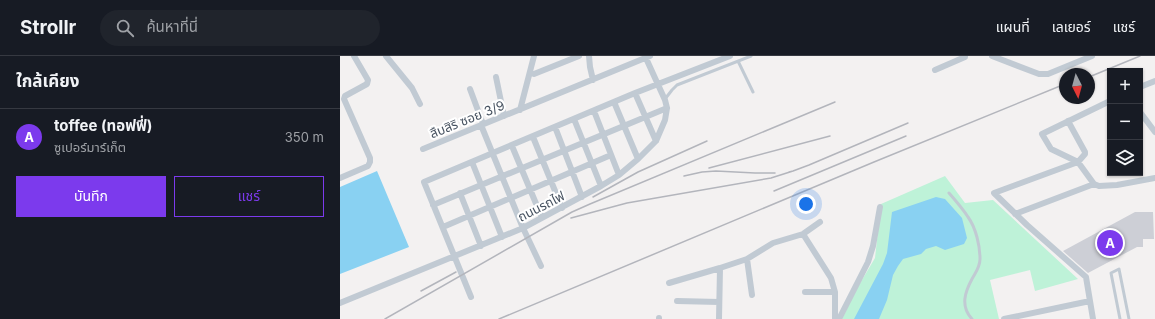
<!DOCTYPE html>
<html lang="th">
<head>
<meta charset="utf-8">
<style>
	:root { --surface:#171b24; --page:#20242c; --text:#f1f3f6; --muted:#9ea1a6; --line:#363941; --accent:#7c3aed }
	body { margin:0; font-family:Inter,"Noto Sans Thai",sans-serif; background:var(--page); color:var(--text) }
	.controls { position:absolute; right:12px; top:12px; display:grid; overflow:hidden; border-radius:0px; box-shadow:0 1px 3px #0004 }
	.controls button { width:36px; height:36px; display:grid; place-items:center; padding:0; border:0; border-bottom:1px solid var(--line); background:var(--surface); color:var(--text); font:20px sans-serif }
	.compass { position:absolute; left:719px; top:12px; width:36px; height:36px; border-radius:50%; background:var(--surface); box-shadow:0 1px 3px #0004; rotate:174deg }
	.you { position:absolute; left:466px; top:148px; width:14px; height:14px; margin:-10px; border:3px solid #fff; border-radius:50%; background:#1a73e8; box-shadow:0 0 0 6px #1a73e833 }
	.badge { display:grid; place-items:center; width:26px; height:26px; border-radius:50%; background:var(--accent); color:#fff; font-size:13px; font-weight:700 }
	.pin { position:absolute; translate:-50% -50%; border:2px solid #fff; box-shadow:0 1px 4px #0006 }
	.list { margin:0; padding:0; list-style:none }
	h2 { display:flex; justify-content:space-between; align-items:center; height:52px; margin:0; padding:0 16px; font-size:17px }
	h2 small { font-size:13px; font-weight:400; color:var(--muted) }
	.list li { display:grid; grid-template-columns:26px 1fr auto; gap:12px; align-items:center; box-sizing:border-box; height:56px; padding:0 16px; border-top:1px solid var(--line) }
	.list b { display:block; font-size:15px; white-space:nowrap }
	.list p { margin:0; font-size:13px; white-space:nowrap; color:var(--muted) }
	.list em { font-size:13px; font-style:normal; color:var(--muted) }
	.actions { display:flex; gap:8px; padding:12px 16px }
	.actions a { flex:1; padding:9px 0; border:1px solid var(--accent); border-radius:0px; text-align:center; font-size:14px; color:var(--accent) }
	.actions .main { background:var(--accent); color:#fff }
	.icon { flex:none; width:22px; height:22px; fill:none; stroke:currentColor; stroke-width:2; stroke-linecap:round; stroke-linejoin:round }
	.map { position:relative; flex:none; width:815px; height:263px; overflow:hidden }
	header { display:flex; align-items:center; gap:24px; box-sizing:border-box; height:56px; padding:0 20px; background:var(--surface); border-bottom:1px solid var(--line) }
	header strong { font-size:19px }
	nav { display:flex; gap:22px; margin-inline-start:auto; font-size:14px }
	.search { width:280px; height:36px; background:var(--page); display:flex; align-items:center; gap:10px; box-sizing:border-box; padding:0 14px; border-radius:22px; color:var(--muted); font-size:15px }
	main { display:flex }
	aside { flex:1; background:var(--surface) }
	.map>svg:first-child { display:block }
	.green { fill:#bef2d8 }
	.water { fill:#89d1f2 }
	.building { fill:#cdcfd6 }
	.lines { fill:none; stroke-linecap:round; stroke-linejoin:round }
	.service { stroke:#c1cad3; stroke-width:3 }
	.minor { stroke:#c1cad3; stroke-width:6 }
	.rail { stroke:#b3b5bc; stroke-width:1.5 }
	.labels { text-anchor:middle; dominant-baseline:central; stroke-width:4; stroke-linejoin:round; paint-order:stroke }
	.street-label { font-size:13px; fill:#475260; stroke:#fff }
</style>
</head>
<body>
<header>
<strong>Strollr</strong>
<div class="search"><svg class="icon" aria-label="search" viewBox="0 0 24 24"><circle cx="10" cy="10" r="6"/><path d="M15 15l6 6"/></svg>ค้นหาที่นี่</div>
<nav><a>แผนที่</a><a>เลเยอร์</a><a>แชร์</a></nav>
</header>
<main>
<aside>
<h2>ใกล้เคียง<small></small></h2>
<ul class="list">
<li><span class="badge">A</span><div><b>toffee (ทอฟฟี่)</b><p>ซูเปอร์มาร์เก็ต</p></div><em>350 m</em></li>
</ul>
<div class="actions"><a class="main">บันทึก</a><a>แชร์</a></div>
</aside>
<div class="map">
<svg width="815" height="263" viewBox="0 0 815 263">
	<rect width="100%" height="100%" fill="#f3f1f1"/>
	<!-- green -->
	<path class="green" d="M605 120 625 147 653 144 738 223 695 235 690 214 650 224 659 263H502L516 234 535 202 541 148Z"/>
	<!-- water -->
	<path class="water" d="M37 115 69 191 0 218V131Z
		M596 141 605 143 622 162 627 182 624 188 605 194 596 190 586 193 581 198 563 203 558 210 553 219 547 244 539 263H514L543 208 547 197 552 156Z"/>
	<!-- building -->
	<path class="building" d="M795 156H813L814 183H803V191H797L748 217 723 195Z"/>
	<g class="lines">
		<!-- service -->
		<path class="service" d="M398 5 413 36
			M325 43 332 34 337 29 411 0
			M609 137C616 145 623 153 628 161 636 172 640 190 640 203 640 211 636 216 632 223 625 236 620 250 632 263
			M780 263 771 217 779 213 789 263"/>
		<!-- minor -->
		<path class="minor" d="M46 0 72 32 80 48
			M249 0 250 11 253 24
			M652 0 699 18H708L752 0
			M595 14 625 1V0
			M194 18 239 0
			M156 21 164 60
			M800 31 815 25
			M130 33 143 68
			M295 37 316 85
			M770 45 702 78 711 93 738 106 754 128 759 130 777 129 815 122
			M274 46 298 103
			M180 54 194 0
			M254 55 279 119
			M800 56 815 76
			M234 63 261 130
			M728 65 745 96V98L738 106 654 137 687 169 746 221 753 263
			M141 69 183 172 201 210
			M215 71 242 141
			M193 81 222 152
			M172 90 202 162
			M83 93 310 0
			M132 106 162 181
			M0 122 28 110 30 106V102L4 43 5 40 27 28 28 24 14 0
			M120 137 141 190
			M93 149 327 52
			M675 158 754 128
			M103 171 271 99
			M463 178 491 222 495 236V263
			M407 203 412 239
			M329 227 380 212 407 203 433 187 463 178 480 166
			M465 236H495
			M131 241 84 126 295 37 390 0
			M337 245 379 246
			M0 247 183 172 261 130 279 119 298 103 316 85 325 64 327 52 325 44 305 0
			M319 262V263
			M379 263 380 212
			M499 263 528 206 533 190 540 151
			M664 263 750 245"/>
		<!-- rail -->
		<path class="rail" d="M749 21 800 0
			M369 112 490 80
			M449 116 453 115 469 109 568 67
			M344 120 362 116 376 115 415 117H435
			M434 135 566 80
			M253 141 298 116 367 85
			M231 162 287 147 431 122 453 115
			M81 235 116 216
			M45 263 232 156 250 148 495 46
			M159 263 534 106 725 28"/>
	</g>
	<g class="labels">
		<!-- street labels -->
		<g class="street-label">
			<text transform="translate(127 63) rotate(-22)">สืบสิริ ซอย 3/9</text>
			<text transform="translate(201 150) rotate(-27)">ถนนรถไฟ</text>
		</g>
	</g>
</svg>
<div class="controls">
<button>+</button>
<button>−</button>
<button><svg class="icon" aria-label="layers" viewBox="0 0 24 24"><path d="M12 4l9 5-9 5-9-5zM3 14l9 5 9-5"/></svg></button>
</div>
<svg class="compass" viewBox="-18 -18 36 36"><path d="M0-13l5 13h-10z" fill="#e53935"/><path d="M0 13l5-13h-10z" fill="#9ea1a6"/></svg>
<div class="you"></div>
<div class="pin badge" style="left:770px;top:187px">A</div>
</div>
</main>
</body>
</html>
